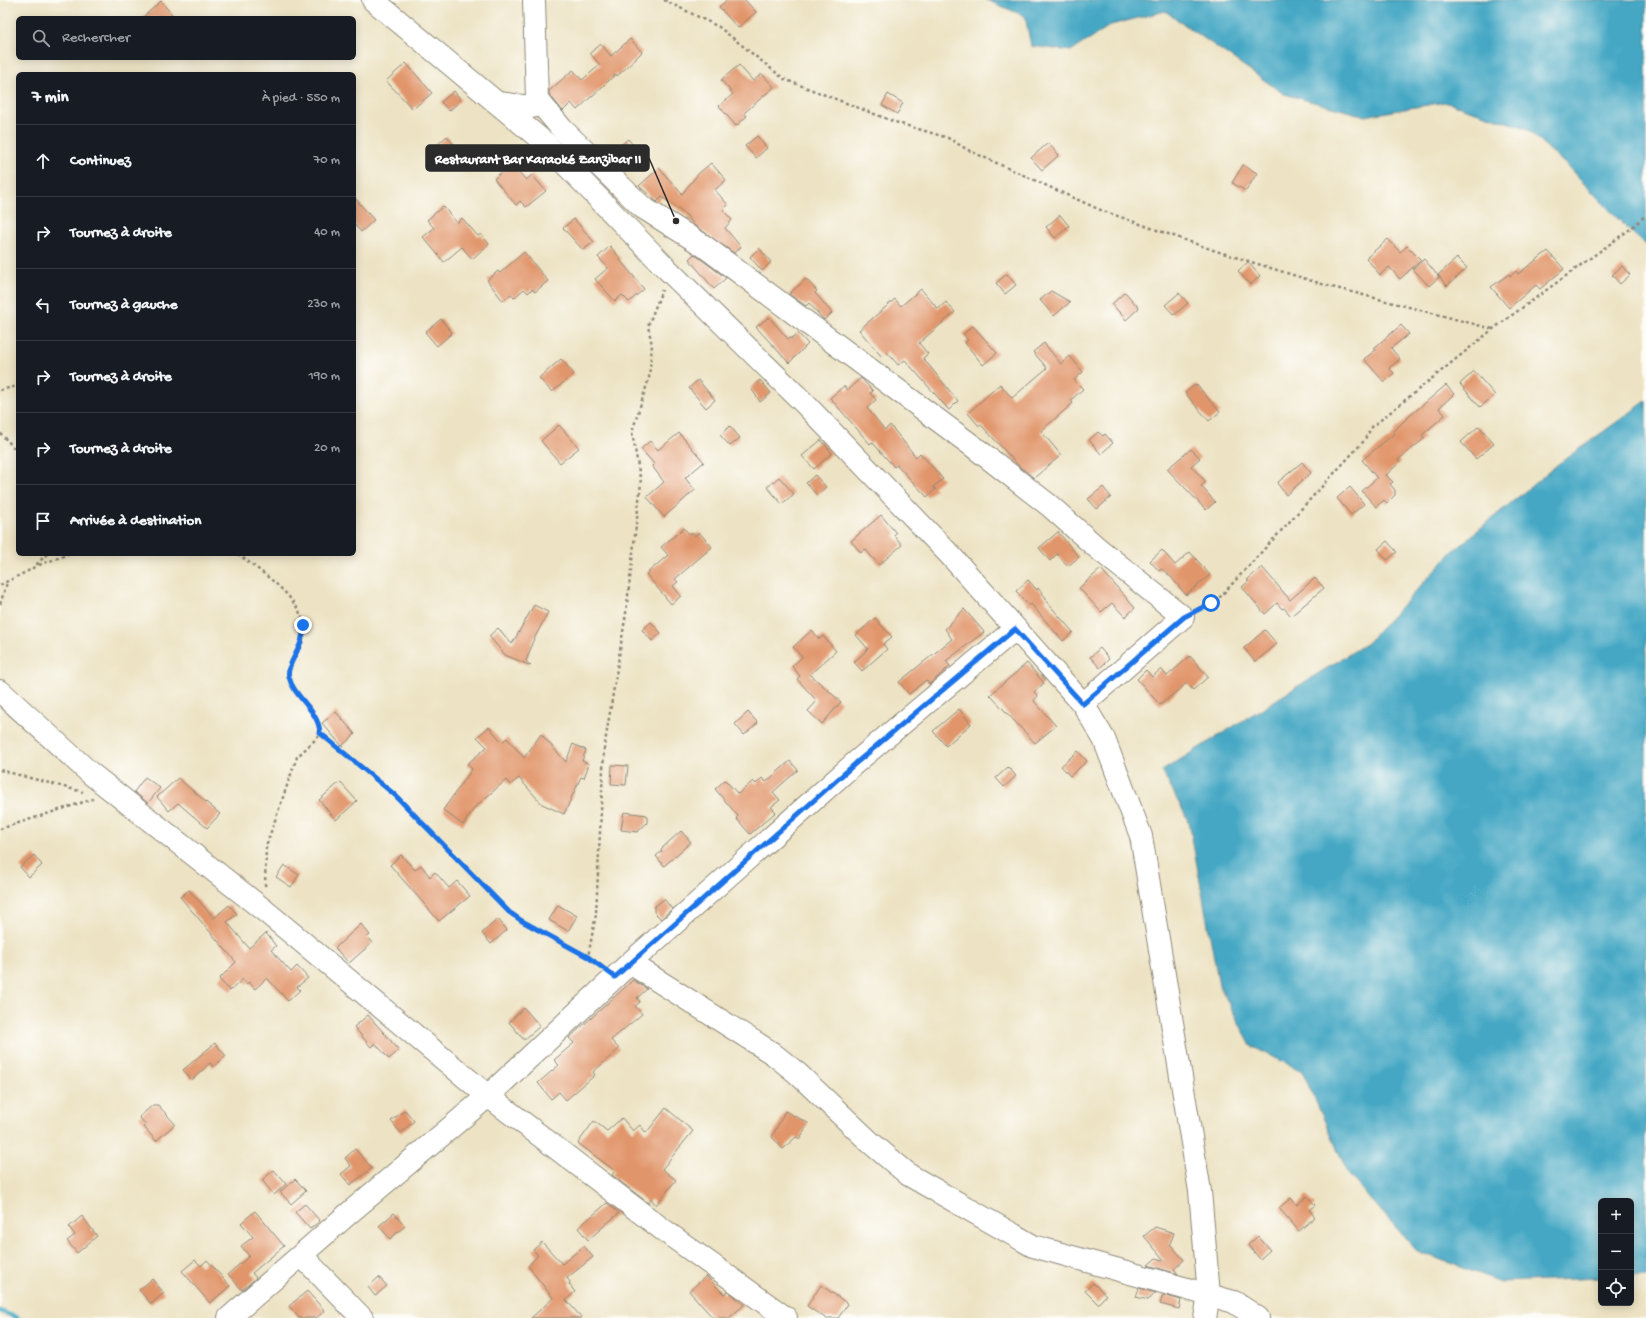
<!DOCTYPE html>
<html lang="fr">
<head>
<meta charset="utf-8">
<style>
	:root { --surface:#171b24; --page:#242831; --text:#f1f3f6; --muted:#9ea1a6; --line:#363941 }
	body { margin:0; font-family:"Gochi Hand",sans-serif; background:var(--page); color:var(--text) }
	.controls { position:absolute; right:12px; bottom:12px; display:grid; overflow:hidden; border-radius:6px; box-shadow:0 2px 10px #0003 }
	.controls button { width:36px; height:36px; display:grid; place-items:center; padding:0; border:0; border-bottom:1px solid var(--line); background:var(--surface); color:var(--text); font:20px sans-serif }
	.stop { position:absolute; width:12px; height:12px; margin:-9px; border:3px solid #1a73e8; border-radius:50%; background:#fff }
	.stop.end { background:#1a73e8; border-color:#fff; box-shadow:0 1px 4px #0008 }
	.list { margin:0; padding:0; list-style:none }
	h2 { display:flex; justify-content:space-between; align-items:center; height:52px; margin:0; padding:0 16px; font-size:17px }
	h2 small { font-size:13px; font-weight:400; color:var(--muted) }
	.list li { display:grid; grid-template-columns:26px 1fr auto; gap:12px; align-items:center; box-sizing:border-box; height:72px; padding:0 16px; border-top:1px solid var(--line) }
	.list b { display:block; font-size:15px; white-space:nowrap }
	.list em { font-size:13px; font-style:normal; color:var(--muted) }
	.icon { flex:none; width:22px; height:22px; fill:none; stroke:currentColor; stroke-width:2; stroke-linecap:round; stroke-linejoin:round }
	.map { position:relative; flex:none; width:1646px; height:1318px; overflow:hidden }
	.search { position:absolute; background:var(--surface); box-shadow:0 2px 10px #0003; left:16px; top:16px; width:340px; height:44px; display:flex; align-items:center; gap:10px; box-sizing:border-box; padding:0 14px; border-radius:6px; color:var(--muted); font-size:15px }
	.panel { position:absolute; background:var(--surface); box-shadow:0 2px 10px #0003; left:16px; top:72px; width:340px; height:484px; border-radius:6px }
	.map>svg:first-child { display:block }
	.water { fill:#45a7c4; stroke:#386978 }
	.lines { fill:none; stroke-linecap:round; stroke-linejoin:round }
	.stream { stroke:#45a7c4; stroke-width:4.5 }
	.building { fill:#e1956a }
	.minor-casing { stroke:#8c8778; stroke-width:24 }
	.major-casing { stroke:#8c8778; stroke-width:24 }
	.path { stroke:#8c8778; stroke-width:2.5; stroke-dasharray:3 3; stroke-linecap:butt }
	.minor { stroke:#fff; stroke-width:22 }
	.major { stroke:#fff; stroke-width:22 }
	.route { stroke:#1a73e8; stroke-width:5 }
	.leader { fill:none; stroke:#2b2b2b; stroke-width:1.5 }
	.callout-dot { fill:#2b2b2b; stroke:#fdfcf7; stroke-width:1.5 }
	.callout { fill:#2b2b2b; stroke:#2b2b2b; stroke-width:1.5 }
	.callout-label { font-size:14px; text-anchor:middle; font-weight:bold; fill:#fff }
</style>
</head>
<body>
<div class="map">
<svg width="1646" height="1318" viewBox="0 0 1646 1318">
	<rect width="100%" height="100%" fill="#fdfcf7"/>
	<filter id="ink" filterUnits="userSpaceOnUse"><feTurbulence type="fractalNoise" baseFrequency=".025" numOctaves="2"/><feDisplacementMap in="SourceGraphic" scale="8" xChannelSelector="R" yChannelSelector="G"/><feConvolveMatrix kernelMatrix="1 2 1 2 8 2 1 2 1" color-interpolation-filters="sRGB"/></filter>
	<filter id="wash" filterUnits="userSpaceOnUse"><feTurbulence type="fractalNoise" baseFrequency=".012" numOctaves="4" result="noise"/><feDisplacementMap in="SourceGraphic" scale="16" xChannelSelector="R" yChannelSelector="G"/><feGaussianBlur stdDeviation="0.9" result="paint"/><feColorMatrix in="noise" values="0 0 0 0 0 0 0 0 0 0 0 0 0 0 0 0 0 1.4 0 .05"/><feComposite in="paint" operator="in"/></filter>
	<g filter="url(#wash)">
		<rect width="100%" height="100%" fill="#ede3c4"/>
		<!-- water -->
		<path class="water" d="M986 0H1646V245L1629 230 1565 164 1526 128 1444 102 1365 116 1284 94 1165 11 1111 25 1071 51 1031 46 1025 16Z
			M1646 401V1276L1631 1277V1201H1601V1278L1501 1282 1417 1251 1349 1175 1302 1071 1251 1046 1219 985 1189 822 1162 771 1367 643 1454 550 1558 464Z"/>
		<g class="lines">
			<!-- stream -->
			<path class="stream" d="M0 1311 18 1318"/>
		</g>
		<g id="blocks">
			<!-- building -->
			<path class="building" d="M727 0H745L756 12 738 28 719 7Z
				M161 1 175 18H142Z
				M630 39 642 52 636 58V59L617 76 616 74 577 110 571 103 563 111 549 94V91L573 70 582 80 600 65 590 53 601 44 611 56Z
				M406 63 432 93 413 109 386 81Z
				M739 65 753 81 762 74 774 87 744 113 747 116 736 126 719 106 733 94 721 80Z
				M454 91 461 100 449 111 441 102Z
				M888 94 903 103 897 114 882 105Z
				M447 136 455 146 439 159 431 150Z
				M757 136 767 148 756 158 745 146Z
				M628 139 639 152 624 165 613 152Z
				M1048 143 1059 155 1042 170 1031 158Z
				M511 163 526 180 532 175 546 191 526 207 520 201 516 205 494 179Z
				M711 163 726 180 715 190 728 205 723 210 732 220 725 228 741 247 734 253 694 225 686 215 662 197 657 202 639 186 659 168 682 194 698 174Z
				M1243 165 1257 173 1246 191 1232 183Z
				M354 197 374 220 361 232 354 224Z
				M443 206 457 223 462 218 478 236 481 234 489 244 472 259 462 247 444 262 423 237 434 228 427 220Z
				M1060 215 1069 226 1055 238 1046 227Z
				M574 219 594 242 583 250 563 228Z
				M1388 239 1400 252 1407 246 1421 260 1400 279 1389 267 1380 275 1366 258Z
				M610 246 621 259 620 260 644 289 629 302 622 295 615 301 595 279 608 268 598 257Z
				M759 248 771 262 762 271 750 257Z
				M1548 251 1564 269 1540 289 1536 285 1509 308 1491 287 1509 274 1510 276 1516 271 1518 274Z
				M524 252 548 281 535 292 532 289 528 293 524 289 514 298 511 294 503 301 487 280 498 271 500 273Z
				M694 254 726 278 714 289 689 259Z
				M1457 258 1467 268 1447 286 1438 275Z
				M1424 259 1439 277 1429 286 1413 269Z
				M1248 262 1260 276 1250 285 1238 271Z
				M1622 266 1630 275 1620 284 1612 275Z
				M1007 274 1016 285 1005 294 996 283Z
				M806 279 817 291 815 293 832 313 824 320 809 303 806 306 789 294Z
				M921 289 938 309 946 302 955 312 919 343 928 354 923 358 958 401 949 410 905 360 898 365 887 352 882 357 859 330 895 299 901 306Z
				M1051 291 1070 302 1054 316 1040 300Z
				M1125 292 1139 308 1126 320 1112 304Z
				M1179 293 1188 303 1174 315 1165 305Z
				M769 317 788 339 790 337 791 339 798 333 808 344 789 363 756 327Z
				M441 319 452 333 437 346 425 332Z
				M1401 325 1409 334 1391 348 1400 359 1389 368 1394 373 1384 382 1364 359 1376 350 1374 348Z
				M973 326 997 353 983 365 965 343 968 340 963 334Z
				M1044 343 1061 364 1070 356 1083 372 1074 380 1083 389 1071 400 1073 403 1041 431 1061 455 1034 478 1019 466 981 425 979 426 968 413 1000 384 1012 398 1047 368 1033 352Z
				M561 359 574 374 552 392 539 378Z
				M1474 371 1495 395 1480 407 1460 384Z
				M861 378 873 391 870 393 876 400 867 408 885 430 890 425 916 457 920 453 943 479 933 487 936 489 927 497 897 465 894 467 872 442 870 444 830 398 844 386 847 390Z
				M698 380 715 400 706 408 689 388Z
				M760 380 771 393 760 402 751 388Z
				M1196 384 1220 412 1209 421 1185 393Z
				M1446 385 1454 394 1439 408 1445 415 1422 435 1425 438 1398 460 1400 462 1386 475 1393 482 1390 484 1395 490V495L1387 503 1384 500 1376 507 1362 491 1377 478 1362 460 1395 433 1393 432 1406 419Z
				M559 425 579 448 560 463 541 441Z
				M730 426 740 438 730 446 720 435Z
				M1479 426 1494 444 1476 459 1461 442Z
				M1098 432 1103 436 1105 434 1113 443 1101 454 1089 440Z
				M679 433 704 462 685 478 695 490 664 517 647 497 664 482 652 466 654 464 641 449 650 441 658 450Z
				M821 440 832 453 814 469 802 456Z
				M1191 449 1200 458 1191 466 1206 482 1201 486 1215 502 1206 510 1167 469Z
				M1302 462 1311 473 1286 495 1277 483Z
				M815 475 826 487 817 495 806 483Z
				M779 477 794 494 782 504 767 487Z
				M1103 487 1111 497 1097 509 1088 499Z
				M1350 487 1364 504 1351 515 1337 498Z
				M881 515 896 533 894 535 902 545 879 565 865 549 861 553 851 541Z
				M684 528 690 535 693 533 695 536 699 532 712 547 675 579 678 582 673 586 681 596 671 604 646 574 668 555 661 547Z
				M1058 532 1079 557 1068 566 1057 554 1050 561 1039 548Z
				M1387 541 1397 552 1387 560 1378 549Z
				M1162 550 1175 565 1190 552 1210 575 1186 595 1171 577 1162 569 1159 571 1150 561Z
				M1262 567 1290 600 1315 578 1324 588 1291 616 1284 608 1282 609 1277 603 1265 614 1242 587 1249 581 1247 580Z
				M1101 569 1135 608 1125 617 1112 603 1101 612 1079 588Z
				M1028 580 1037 590 1038 588 1047 599 1045 600 1073 632 1063 641 1031 604 1029 606 1016 591Z
				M534 605 548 612 531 645H532L526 661 531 666 505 655 489 636 498 628 512 644Z
				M964 609 984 632 946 661 950 666 932 682 929 684 926 680 909 694 899 682 952 639 945 629Z
				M875 618 892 637 883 644 887 649 862 671 854 662 868 649 856 635Z
				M651 622 661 633 652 641 642 630Z
				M812 630 819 639 823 636 836 651 810 674 841 702 822 724 808 711 817 701 797 679 800 676 792 666 802 657 793 647Z
				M1265 630 1277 644 1255 662 1244 648Z
				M1100 648 1109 659 1100 668 1090 657Z
				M1190 656 1208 677 1193 690 1187 683 1160 705 1137 679 1146 670 1152 677 1161 669 1167 676Z
				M1027 663 1044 683 1034 692 1038 696 1034 701 1056 726 1035 743 990 695Z
				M959 709 971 724 946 746 933 731Z
				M336 712 355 734 342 746 322 723Z
				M748 712 758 723 744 735 735 724Z
				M489 727 502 742 507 738 524 758 541 734 566 762 573 744 586 750 582 761 589 764 584 778 581 777 564 814 542 804 519 778 510 785 506 780 475 807 463 825 443 810 472 769 467 764 487 747 477 737Z
				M1078 751 1087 761 1070 776 1061 766Z
				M790 761 798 770 773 792 780 800 771 807 776 812 750 834 736 818 738 816 715 789 725 780 738 794 753 781 756 784 762 778 766 782Z
				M612 765 628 766 626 785 611 784Z
				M1008 767 1016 776 1004 787 996 778Z
				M145 777 160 788 148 803 134 792Z
				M178 778 220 814 207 828 178 803 169 811 157 797Z
				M340 782 357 801 336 820 319 800Z
				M624 812 647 815V823L637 832 621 830Z
				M681 831 691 842 664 866 656 856 662 851 661 849Z
				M34 855 42 865 29 877 20 867Z
				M401 855 415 870 421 865 430 877 435 872 449 888 457 881 470 896 439 921 390 865Z
				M284 865 299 875 291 887 276 877Z
				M189 890 214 918 229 905 237 914 227 922 249 948 266 933 276 946 271 950 291 972 297 966 308 978 297 987 300 990 288 1001 267 978 255 989 249 982 247 984 243 979 230 991 219 979 236 962 180 897Z
				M664 899 672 909 661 919 654 912V907Z
				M558 905 577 916 568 931 549 920Z
				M498 919 507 930 491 944 482 933Z
				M361 924 370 935 367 937 372 943 349 963 335 948Z
				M633 980 647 989 637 998 640 1002 635 1006 642 1014 611 1040 619 1049 593 1072 595 1075 566 1100 559 1092 551 1099 538 1083 559 1065 554 1060 574 1043 569 1038Z
				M524 1008 540 1026 524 1040 509 1022Z
				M368 1015 399 1050 389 1059 375 1043 371 1047 354 1027Z
				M215 1043 226 1056 213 1067 210 1063 192 1080 183 1070Z
				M153 1105H158L175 1124 156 1141 144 1127 146 1125 139 1117Z
				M666 1108 693 1131 662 1169 676 1180 656 1205 651 1199 648 1203 612 1175 615 1171 578 1143 594 1121 607 1131 622 1118 633 1131 640 1125 646 1133Z
				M405 1110 414 1121 401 1133 391 1121Z
				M785 1111 808 1123 800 1139 796 1137 783 1149 772 1137Z
				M355 1149 372 1168 350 1185 341 1174 351 1166 345 1158Z
				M274 1170 286 1184 274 1195 262 1180Z
				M295 1179 306 1191 291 1204 280 1192Z
				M1307 1196 1315 1205 1309 1210 1315 1217 1299 1231 1279 1208 1291 1198 1297 1205Z
				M607 1203 619 1213 588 1240 578 1228Z
				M305 1204 320 1221 310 1229 295 1212Z
				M255 1211 284 1246 252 1273 256 1278 242 1290 228 1274 249 1256 241 1246 253 1237 241 1223Z
				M394 1213 405 1226 390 1239 379 1226Z
				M82 1216 97 1236 77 1253 67 1241 75 1235 69 1227Z
				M1155 1227 1174 1233 1170 1244 1184 1260 1174 1269 1178 1274 1148 1265 1156 1258 1165 1261 1144 1236Z
				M1258 1236 1270 1250 1260 1259 1248 1245Z
				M542 1242 562 1264 584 1246 593 1257 567 1278 570 1282 569 1284 575 1292 566 1300 582 1318H531L553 1298 528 1266 538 1255 533 1250Z
				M195 1260 201 1266 207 1260 230 1286 210 1303 182 1271Z
				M706 1276 724 1294 728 1291 744 1305 729 1318H713L689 1291Z
				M379 1277 387 1286 375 1296 368 1287Z
				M152 1279 164 1293 151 1304 139 1290Z
				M1093 1283 1106 1295 1098 1304 1085 1291Z
				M821 1285 848 1304 838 1318H825L807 1306Z
				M1139 1288 1156 1293 1148 1300 1136 1297Z
				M307 1291 325 1311 316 1318H299L289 1306Z
				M1163 1295 1181 1300 1179 1309 1160 1304Z"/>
		</g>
	</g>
	<g filter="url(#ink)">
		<use href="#blocks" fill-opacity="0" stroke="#8c8778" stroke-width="1"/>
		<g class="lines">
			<!-- minor casing -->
			<g class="minor-casing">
				<path id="minor" d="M534 0 537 99 562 129 642 207 704 246 974 447 1050 506 1095 546 1183 617 1083 704
					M498 103 531 107 536 106 538 101
					M0 691 90 773 265 911 488 1096 662 1229 786 1318
					M630 963 772 1053 797 1073 871 1143 909 1175 1033 1246 1234 1302 1258 1318
					M302 1256 362 1318
					M229 1318 348 1214 488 1096 630 963 855 763 1015 629"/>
			</g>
			<!-- major casing -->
			<g class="major-casing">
				<path id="major" d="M373 0 544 142 666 268 805 404 950 555 1083 704 1104 739 1141 836 1200 1191 1209 1295 1205 1318"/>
			</g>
			<!-- path -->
			<path class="path" d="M664 0 719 27 784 79 895 122 948 138 968 150 1098 209 1213 250 1325 285 1493 329
				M0 390 18 386
				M0 433 18 452
				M238 554C262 573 316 606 302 643 298 653 286 666 289 677 294 697 315 708 320 729L318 737 297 757 266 846 265 887
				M39 565 69 554
				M0 585 32 569 47 554
				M0 604 7 583
				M1198 609 1220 597 1363 442 1372 427 1493 329 1629 230 1646 215
				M320 733 395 795 509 912 522 921 588 957
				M0 770 83 792
				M0 829 93 799
				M600 965 588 957 596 914 604 749 626 613 641 483 632 432 649 378 652 345 648 326 662 290"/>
			<!-- minor -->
			<use href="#minor" class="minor"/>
			<!-- major -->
			<use href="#major" class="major"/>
		</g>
	</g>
	<g class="lines" filter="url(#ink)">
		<!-- route -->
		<path class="route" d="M303 625C306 646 285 664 289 677 294 698 319 710 320 733L395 795 509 912 522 921 588 957 615 977 856 763 1015 629 1083 704 1184 617 1211 603"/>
	</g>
	<!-- callouts -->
	<path class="leader" d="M676 221L649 158"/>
	<circle class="callout-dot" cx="676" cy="221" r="4"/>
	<rect class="callout" x="426" y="145" width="223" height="26" rx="4"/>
	<g class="callout-label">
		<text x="538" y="163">Restaurant Bar Karaoké Zanzibar II</text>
	</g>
</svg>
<div class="controls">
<button>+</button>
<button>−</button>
<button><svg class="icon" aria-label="locate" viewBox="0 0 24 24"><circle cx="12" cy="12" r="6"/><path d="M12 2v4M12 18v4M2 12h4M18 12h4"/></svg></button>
</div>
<div class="stop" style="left:1211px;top:603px"></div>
<div class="stop end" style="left:303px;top:625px"></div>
<div class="search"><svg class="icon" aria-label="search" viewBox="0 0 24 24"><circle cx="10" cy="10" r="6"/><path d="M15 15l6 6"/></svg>Rechercher</div>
<section class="panel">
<h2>7 min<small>À pied · 550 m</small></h2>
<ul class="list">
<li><svg class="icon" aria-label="ahead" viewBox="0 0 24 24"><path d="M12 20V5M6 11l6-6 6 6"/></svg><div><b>Continuez</b></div><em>70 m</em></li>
<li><svg class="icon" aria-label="right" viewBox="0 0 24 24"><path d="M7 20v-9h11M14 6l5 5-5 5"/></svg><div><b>Tournez à droite</b></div><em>40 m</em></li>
<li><svg class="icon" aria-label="left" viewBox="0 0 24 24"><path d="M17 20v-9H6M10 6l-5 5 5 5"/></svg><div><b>Tournez à gauche</b></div><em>230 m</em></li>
<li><svg class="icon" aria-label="right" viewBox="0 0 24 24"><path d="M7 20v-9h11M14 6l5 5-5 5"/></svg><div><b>Tournez à droite</b></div><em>190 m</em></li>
<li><svg class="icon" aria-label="right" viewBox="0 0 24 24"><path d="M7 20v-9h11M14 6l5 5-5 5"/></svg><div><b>Tournez à droite</b></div><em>20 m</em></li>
<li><svg class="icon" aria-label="arrive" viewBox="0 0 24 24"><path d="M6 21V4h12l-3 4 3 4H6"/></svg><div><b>Arrivée à destination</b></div></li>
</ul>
</section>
</div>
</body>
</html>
